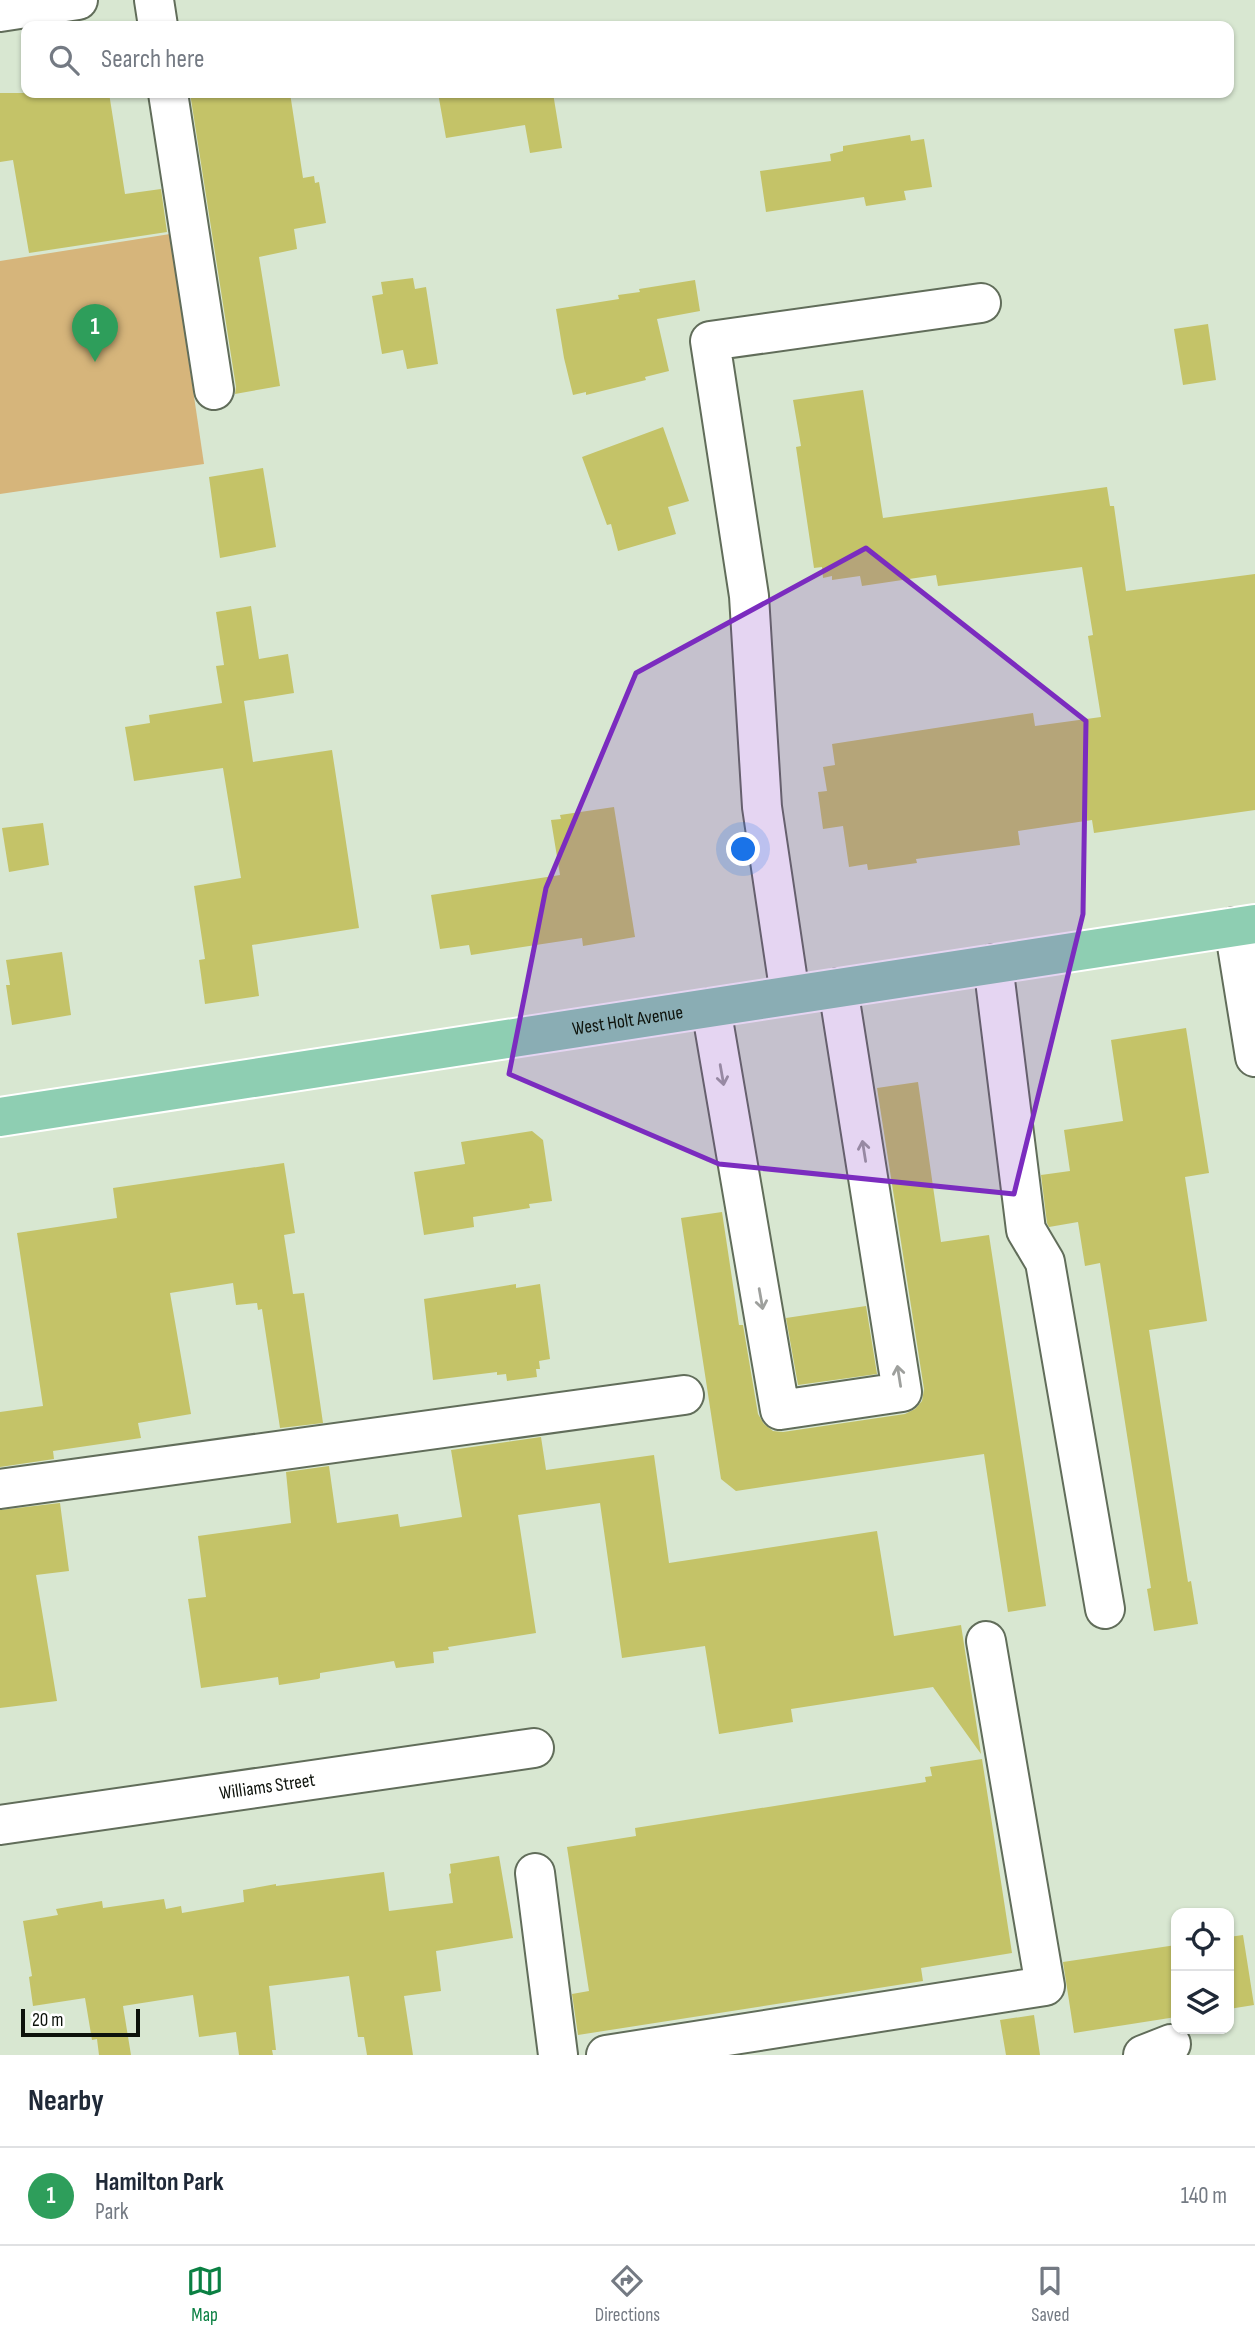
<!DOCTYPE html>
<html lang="en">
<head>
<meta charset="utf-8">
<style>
	:root { --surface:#fff; --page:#f6f6f7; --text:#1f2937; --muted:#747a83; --line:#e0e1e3; --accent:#0b8043 }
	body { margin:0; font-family:"Sofia Sans Condensed",sans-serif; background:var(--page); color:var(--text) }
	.controls { position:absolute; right:21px; bottom:21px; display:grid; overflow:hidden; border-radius:14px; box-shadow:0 2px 5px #0004 }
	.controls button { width:63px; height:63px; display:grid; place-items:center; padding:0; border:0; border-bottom:2px solid var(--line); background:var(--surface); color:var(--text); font:35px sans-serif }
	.scale { position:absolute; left:21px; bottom:18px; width:119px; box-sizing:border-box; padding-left:7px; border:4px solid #0d120b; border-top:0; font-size:19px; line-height:24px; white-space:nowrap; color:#0d120b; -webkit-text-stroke:5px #fff; paint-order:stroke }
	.you { position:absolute; left:744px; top:850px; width:24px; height:24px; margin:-18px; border:5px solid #fff; border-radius:50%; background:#1a73e8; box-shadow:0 0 0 10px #1a73e833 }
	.badge { display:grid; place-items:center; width:46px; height:46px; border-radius:50%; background:var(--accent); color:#fff; font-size:23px; font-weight:700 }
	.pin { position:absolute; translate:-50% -58px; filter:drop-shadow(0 2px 4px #0008) }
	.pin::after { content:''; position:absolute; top:37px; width:24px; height:21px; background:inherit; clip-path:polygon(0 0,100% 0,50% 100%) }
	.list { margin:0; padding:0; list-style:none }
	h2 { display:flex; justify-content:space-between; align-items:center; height:91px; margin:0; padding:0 28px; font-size:30px }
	h2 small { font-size:23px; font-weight:400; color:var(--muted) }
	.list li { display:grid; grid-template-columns:46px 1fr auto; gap:21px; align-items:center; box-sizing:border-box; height:98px; padding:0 28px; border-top:2px solid var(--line) }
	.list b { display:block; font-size:26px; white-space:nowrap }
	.list p { margin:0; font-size:23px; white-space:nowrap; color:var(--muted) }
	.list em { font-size:23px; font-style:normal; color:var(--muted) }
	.icon { flex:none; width:38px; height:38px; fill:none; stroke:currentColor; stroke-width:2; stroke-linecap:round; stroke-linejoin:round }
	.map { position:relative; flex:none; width:1255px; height:2055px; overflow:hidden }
	.search { position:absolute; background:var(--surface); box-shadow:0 2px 5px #0004; left:21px; right:21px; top:21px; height:77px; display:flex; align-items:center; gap:18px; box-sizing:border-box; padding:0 24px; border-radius:14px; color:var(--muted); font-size:26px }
	.sheet { height:189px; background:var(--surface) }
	nav { display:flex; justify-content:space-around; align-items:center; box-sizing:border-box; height:98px; border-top:2px solid var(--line); background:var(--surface); font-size:19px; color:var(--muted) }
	nav a { display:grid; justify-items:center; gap:4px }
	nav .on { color:var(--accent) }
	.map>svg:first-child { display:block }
	.green { fill:#d6b57b }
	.building { fill:#c4c368 }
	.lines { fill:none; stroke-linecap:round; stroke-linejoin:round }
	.minor-casing { stroke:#616d5a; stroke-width:42 }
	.major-casing { stroke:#fff; stroke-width:42 }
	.minor { stroke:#fff; stroke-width:38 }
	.major { stroke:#8eceb2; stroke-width:38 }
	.oneway { stroke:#9ea09d }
	.marked { fill:#7b2cbf; fill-opacity:0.2; stroke:#7b2cbf; stroke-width:5; stroke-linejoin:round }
	.labels { text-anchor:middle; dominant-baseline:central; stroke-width:7; stroke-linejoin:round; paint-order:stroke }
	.street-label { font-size:19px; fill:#0d120b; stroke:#fff }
</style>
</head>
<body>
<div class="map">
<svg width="1255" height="2055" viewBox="0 0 1255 2055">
	<rect width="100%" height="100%" fill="#d8e7d1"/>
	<!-- green -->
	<path class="green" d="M170 234 204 464 0 494V261Z"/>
	<!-- building -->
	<path class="building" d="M0 93H109L125 194 161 189 167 232 29 253 13 160 0 162Z
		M190 93H290L303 178 314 176 315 183 319 182 326 223 294 229 297 249 259 257 280 386 235 394 236 387Z
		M438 93H553L562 148 530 153 525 125 446 138Z
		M910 135 911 141 924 139 932 187 904 191 906 200 866 206 864 197 766 212 760 171 831 161 830 154 843 151V146Z
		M413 278 415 289 426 287 438 364 407 369 403 350 382 354 372 296 383 294 381 282Z
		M695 280 700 311 657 319 669 371 645 377 646 380 586 395V392L573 395 564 358 556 309 619 299 618 295 640 292 639 289Z
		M1208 324 1216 380 1183 385 1174 329Z
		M863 390 883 518 1107 487 1110 506H1114L1126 591 1255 574V810L1094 833 1092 820 1018 831 1020 845 916 859 917 863 868 870 867 864 849 867 843 826 823 829 818 792 827 791 823 767 835 765 832 744 1033 713 1035 726 1101 717 1088 636 1093 635 1082 567 938 586 936 575 862 586 860 576 832 580V576L823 578 822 567 814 568 796 447 801 446 793 400Z
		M663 427 689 501 668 507 676 534 618 551 611 524 607 525 582 457Z
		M263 468 276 547 220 558 209 477Z
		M251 606 259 659 288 654 294 693 244 701 253 762 332 750 359 928 252 945 259 996 205 1004 199 960 205 959 194 886 241 878 223 768 134 781 125 727 150 723 149 715 222 703 216 666 224 665 216 612Z
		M614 807 635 937 583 946 582 938 471 955 469 945 440 949 431 895 560 875 551 820 561 819 560 815Z
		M43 823 49 865 9 872 2 828Z
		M62 952 71 1015 12 1025 6 985H10L6 960Z
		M1186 1028 1209 1173 1185 1177 1207 1321 1149 1330 1188 1582 1191 1581 1198 1624 1154 1631 1147 1589 1151 1588 1100 1263 1085 1266 1078 1222 1049 1227 1047 1223 1041 1175 1070 1171 1064 1130 1123 1121 1111 1040Z
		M918 1082 941 1242 989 1235 1046 1606 1008 1612 984 1454 736 1491 721 1479 681 1218 722 1212 739 1325H743L758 1414 764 1424 773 1431 783 1432 905 1414 915 1409 922 1401 924 1389 877 1088Z
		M532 1131 543 1140 552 1201 529 1204 530 1208 473 1217 474 1227 424 1235 414 1172 465 1164 461 1142Z
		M284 1163 295 1233 284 1235 293 1294 304 1293 323 1423 280 1428 262 1309 258 1310 257 1303 236 1305 233 1283 170 1293 191 1414 138 1423 141 1438 53 1451 54 1459 0 1467V1412L43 1406 17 1233 117 1218 113 1188Z
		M516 1284V1288L540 1284 550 1359 539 1361 540 1369H536L537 1377 507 1381 506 1374 497 1375V1372L433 1380 424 1299Z
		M866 1306 877 1374 798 1385 786 1318Z
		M541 1437 546 1470 654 1455 669 1563 877 1531 894 1636 961 1625 981 1754 933 1687 791 1709 793 1722 719 1734 705 1646 622 1658 600 1503 518 1515 536 1633 448 1647 449 1650 433 1652 434 1663 396 1668 394 1661 320 1673V1678L318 1679 279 1685 278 1677 201 1688 188 1599 206 1597 198 1536 291 1523 286 1472 329 1466 337 1523 398 1514 400 1527 462 1517 451 1450Z
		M60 1503 69 1571 36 1575 57 1701 0 1708V1510Z
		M982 1759 1012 1953 921 1968 923 1981 578 2035 572 1994 589 1991 567 1847 636 1836 635 1828 926 1782 925 1777 932 1776 930 1767Z
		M499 1856 513 1938 436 1951 441 1991 404 1996 413 2055H367L364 2037H358L349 1976 269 1986 276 2050H272L273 2055H239L236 2032 199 2037 193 1995 123 2006 131 2055H99L97 2039 92 2040 85 1998 33 2006 29 1977 32 1976 23 1921 58 1915 56 1909 102 1901 103 1908 164 1899 166 1909 181 1906 182 1913 244 1902 243 1890 276 1884V1886L384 1872 389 1911 453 1903 449 1874 451 1873 450 1864Z
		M1243 1935 1254 2005 1229 2009V1937Z
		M1176 1945V2017L1074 2033 1063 1962Z
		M1034 2015 1040 2055H1006L1000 2020Z"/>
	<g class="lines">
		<!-- minor casing -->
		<g class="minor-casing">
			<g id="minor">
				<path d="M154 0 158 26"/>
				<path d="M0 12 78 0"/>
				<path d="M168 93 214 390"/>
				<path d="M1234 927 1255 1057"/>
				<path d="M993 964 1026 1230 1045 1262 1105 1609"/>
				<path d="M790 995 762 807 749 596 710 341 981 303"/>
				<path d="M711 1008 780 1410 902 1392 838 988"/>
				<path d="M0 1489 684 1395"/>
				<path id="s1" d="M0 1825 534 1748"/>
				<path d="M535 1873 558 2055"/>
				<path d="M606 2055 1045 1986 986 1641"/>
				<path d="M1143 2055 1171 2044"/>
			</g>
		</g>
		<!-- major casing -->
		<g class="major-casing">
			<g id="major">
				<path id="s2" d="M0 1117 1255 924"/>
			</g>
		</g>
		<!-- minor -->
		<use href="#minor" class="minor"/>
		<!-- major -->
		<use href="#major" class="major"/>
	</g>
	<!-- one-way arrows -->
	<defs><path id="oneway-shaft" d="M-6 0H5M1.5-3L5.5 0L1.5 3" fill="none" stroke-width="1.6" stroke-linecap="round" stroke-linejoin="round" transform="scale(1.75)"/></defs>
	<g class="oneway">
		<use href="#oneway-shaft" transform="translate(722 1075) rotate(80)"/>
		<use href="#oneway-shaft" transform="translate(864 1151) rotate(-99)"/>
		<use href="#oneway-shaft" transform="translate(761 1299) rotate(80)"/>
		<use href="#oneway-shaft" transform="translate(899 1376) rotate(-99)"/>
	</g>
	<!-- marked area -->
	<path class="marked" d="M866 548 1086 721 1083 914 1014 1194 719 1164 509 1074 546 888 636 673Z"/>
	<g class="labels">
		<!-- street labels -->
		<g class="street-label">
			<text stroke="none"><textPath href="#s2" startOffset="635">West Holt Avenue</textPath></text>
			<text stroke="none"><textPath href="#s1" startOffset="270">Williams Street</textPath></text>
		</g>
	</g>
</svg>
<div class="controls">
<button><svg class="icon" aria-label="locate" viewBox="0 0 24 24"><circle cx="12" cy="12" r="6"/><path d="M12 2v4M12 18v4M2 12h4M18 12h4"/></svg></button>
<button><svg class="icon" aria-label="layers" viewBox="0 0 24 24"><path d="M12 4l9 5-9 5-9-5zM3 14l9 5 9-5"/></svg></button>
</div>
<div class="scale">20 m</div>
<div class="you"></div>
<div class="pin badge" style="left:95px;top:362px;background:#2e9e5b">1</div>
<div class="search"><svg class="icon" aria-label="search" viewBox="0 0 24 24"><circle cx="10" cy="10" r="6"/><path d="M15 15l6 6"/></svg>Search here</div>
</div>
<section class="sheet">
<h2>Nearby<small></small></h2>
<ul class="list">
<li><span class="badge" style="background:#2e9e5b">1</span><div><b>Hamilton Park</b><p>Park</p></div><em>140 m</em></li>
</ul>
</section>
<nav>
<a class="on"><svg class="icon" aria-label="map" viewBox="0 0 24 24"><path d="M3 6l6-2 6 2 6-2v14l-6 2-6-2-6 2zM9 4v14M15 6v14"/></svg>Map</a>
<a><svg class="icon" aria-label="directions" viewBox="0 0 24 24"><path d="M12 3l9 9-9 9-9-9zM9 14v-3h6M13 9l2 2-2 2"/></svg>Directions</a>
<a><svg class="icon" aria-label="saved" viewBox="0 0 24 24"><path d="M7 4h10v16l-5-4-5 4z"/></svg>Saved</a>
</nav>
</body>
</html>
